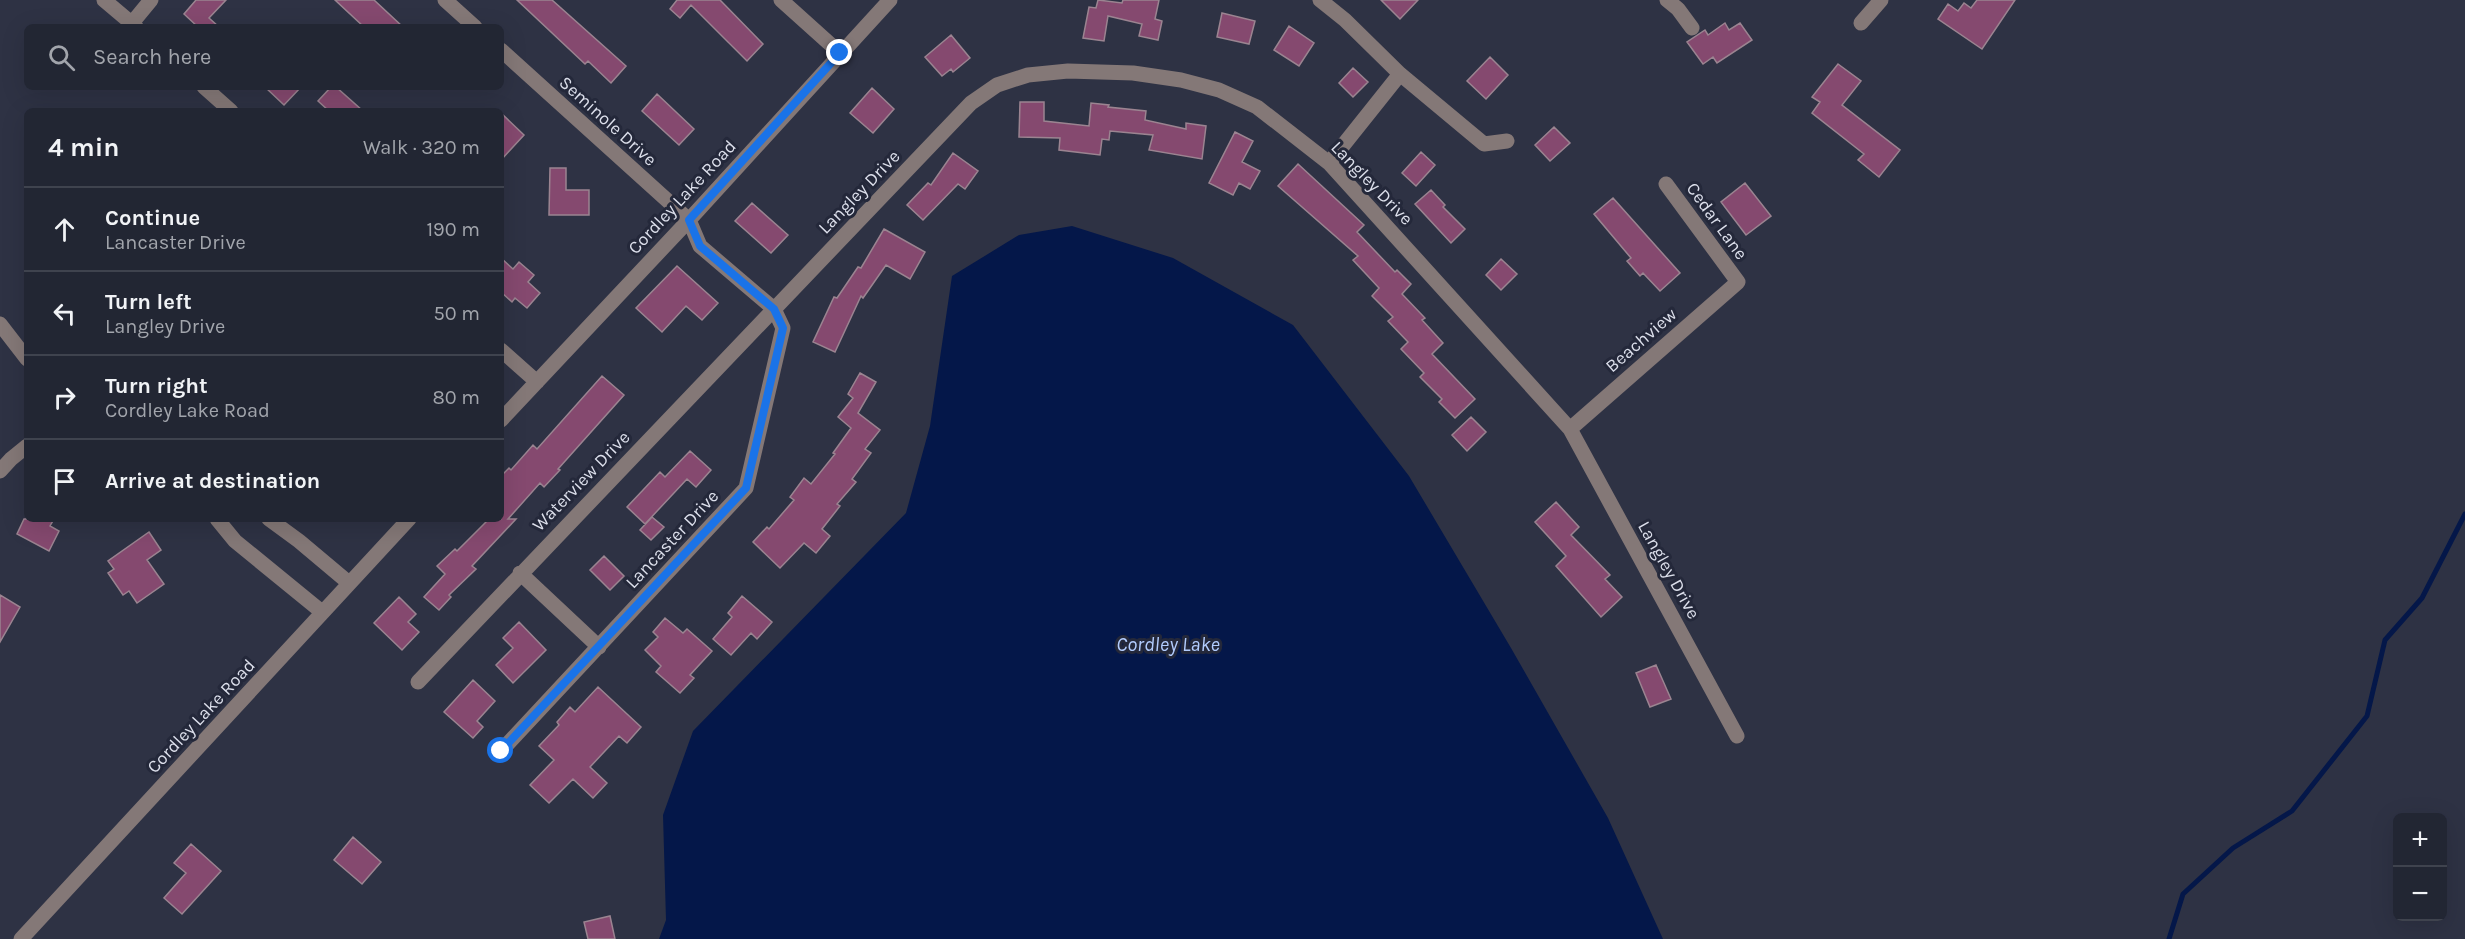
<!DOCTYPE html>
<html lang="en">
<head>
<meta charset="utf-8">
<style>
	:root { --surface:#222633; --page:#2e323f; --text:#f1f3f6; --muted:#a2a5ac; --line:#3f434e }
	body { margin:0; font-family:Karla,sans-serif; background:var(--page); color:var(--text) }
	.controls { position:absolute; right:18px; bottom:18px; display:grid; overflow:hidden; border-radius:9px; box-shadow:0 6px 24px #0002 }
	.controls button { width:54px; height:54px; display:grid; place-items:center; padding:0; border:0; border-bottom:2px solid var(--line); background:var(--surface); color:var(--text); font:30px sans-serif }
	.stop { position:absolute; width:18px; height:18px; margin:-14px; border:4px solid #1a73e8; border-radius:50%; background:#fff }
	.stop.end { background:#1a73e8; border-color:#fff; box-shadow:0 2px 6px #0008 }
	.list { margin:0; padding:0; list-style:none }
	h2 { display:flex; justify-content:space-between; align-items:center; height:78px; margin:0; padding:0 24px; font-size:26px }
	h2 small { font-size:20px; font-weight:400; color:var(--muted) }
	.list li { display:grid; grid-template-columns:39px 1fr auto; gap:18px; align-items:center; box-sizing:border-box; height:84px; padding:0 24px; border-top:2px solid var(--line) }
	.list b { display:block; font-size:22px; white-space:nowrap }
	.list p { margin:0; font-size:20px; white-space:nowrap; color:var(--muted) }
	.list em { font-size:20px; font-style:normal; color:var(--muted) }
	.icon { flex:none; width:33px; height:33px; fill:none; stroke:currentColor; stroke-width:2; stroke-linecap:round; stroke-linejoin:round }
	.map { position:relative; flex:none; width:2465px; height:939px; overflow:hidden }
	.search { position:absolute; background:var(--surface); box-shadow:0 6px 24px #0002; left:24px; top:24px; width:480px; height:66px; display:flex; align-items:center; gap:15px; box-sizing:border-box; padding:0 21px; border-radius:9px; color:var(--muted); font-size:22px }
	.panel { position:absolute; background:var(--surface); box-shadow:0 6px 24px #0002; left:24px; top:108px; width:480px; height:414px; border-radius:9px }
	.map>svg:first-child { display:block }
	.water { fill:#041749 }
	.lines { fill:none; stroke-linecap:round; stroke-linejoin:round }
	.stream { stroke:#041749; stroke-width:5 }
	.building { fill:#85496f; stroke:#9b8491; stroke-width:1.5 }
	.minor { stroke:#847877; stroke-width:15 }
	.route { stroke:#1a73e8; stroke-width:8 }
	.labels { text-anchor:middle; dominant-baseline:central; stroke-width:6; stroke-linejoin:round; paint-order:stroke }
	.street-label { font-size:18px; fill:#dcdfeb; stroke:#24283a }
	.water-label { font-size:20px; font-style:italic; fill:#b2ccfe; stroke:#24283a }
</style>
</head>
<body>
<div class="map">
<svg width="2465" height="939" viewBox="0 0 2465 939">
	<rect width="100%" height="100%" fill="#2e3244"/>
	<!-- water -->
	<path class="water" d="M1072 226 1173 258 1293 325 1409 476 1511 648 1608 818 1663 939H659L666 920 663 815 693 731 906 513 930 426 952 276 1019 235Z"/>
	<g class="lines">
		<!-- stream -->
		<path class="stream" d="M2169 939 2183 894 2233 848 2292 811 2367 716 2385 640 2422 598 2465 514"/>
	</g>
	<!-- building -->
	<path class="building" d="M196 0H226L209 18 219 27H198L184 14Z
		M335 0H374L403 27H364Z
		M517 0H552L626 66 611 83 588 61 585 64Z
		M677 0H720L763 44 747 61 691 5 680 18 670 9Z
		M1098 0 1122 3 1123 0H1159L1155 19 1162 21 1158 40 1139 36 1142 24 1108 16 1104 41 1083 38 1089 7 1096 8Z
		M1381 0H1418L1400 19Z
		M1977 0H2015L1982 49 1938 19 1948 4 1958 11 1964 3 1971 8Z
		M1222 13 1255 21 1249 44 1217 37Z
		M1725 23 1729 30 1740 23 1752 40 1717 63 1713 57 1703 64 1687 42 1705 30 1708 35Z
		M1289 26 1314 43 1299 66 1274 50Z
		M951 35 970 58 953 72 951 69 942 76 925 57Z
		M1490 57 1508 75 1486 99 1467 81Z
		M1838 64 1861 81 1842 105 1900 150 1879 177 1858 160 1864 154 1812 113 1820 102 1812 97Z
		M1353 68 1368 82 1353 97 1339 83Z
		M265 87H301L284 105Z
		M331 87H336L363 111H329L318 101Z
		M872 88 894 109 873 133 850 113Z
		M657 94 694 129 679 145 642 111Z
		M1020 102H1044V121L1089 126 1091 103 1109 105 1108 107 1146 111 1145 120 1186 129V123L1206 126 1202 159 1149 150 1153 135 1110 131 1109 140 1102 139 1100 155 1059 150 1060 138 1019 137Z
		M501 113 524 135 501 160Z
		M1554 127 1570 143 1550 161 1535 145Z
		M1235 132 1253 141 1242 162 1260 171 1250 189 1239 183 1233 195 1209 183Z
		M1421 152 1435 165 1416 186 1402 173Z
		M953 153 978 171 965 189 958 184 923 220 907 205 928 183 931 185Z
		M1298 164 1364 225 1357 232 1395 272 1397 270 1411 284 1402 294 1425 318 1422 320 1443 343 1432 354 1475 399 1455 418 1439 402 1442 399 1420 377 1424 373 1401 349 1408 342 1388 321 1393 317 1372 296 1379 288 1353 260 1358 256 1278 186Z
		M550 168H566V190H589V215H549Z
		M1745 183 1771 216 1746 235 1721 202Z
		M1431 190 1445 205 1443 207 1465 229 1451 243 1415 204Z
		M1613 198 1680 273 1660 291 1643 273 1640 276 1627 261 1631 258 1594 214Z
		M752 203 788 235 771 253 735 221Z
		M884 229 925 252 910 279 886 265 863 298 861 296 835 352 813 342 834 297 837 298 858 267 861 268Z
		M501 258 513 269 519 262 534 275 528 282 540 293 527 308 515 298 512 302 501 292Z
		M1501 259 1517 274 1501 290 1486 275Z
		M677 266 718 303 702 320 686 306 662 332 636 308Z
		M860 373 876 382 858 413 880 430 865 449 871 453 852 479 856 482 837 504 840 506 822 529 830 536 816 553 804 543 780 568 753 542 767 527 769 529 794 500 790 497 804 478 811 484 835 454 833 453 851 428 838 417 853 398 848 394Z
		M602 376 624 395 558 469 560 470 544 487 540 483 508 519H516L472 566 476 569 449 595 451 597 439 610 424 597 445 574 437 566 455 549 457 551 489 519H501V476L509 468 511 470 533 445 537 449Z
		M1471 417 1486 432 1467 451 1452 435Z
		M690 451 711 470 696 487 687 479 645 524 627 507 660 472 665 477Z
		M1556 502 1579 527 1571 535 1610 575 1605 579 1622 597 1601 617 1556 566 1566 556 1535 522Z
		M652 517 664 527 651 540 640 530Z
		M24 519H54L50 526 59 531 49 551 17 534Z
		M149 532 161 550 147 560 164 584 137 603 129 591 123 595 108 573 114 569 108 561Z
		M604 556 624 576 610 590 590 570Z
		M0 595 20 607 0 642Z
		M742 596 772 622 757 639 751 633 731 655 713 639 732 617 728 613Z
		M399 597 416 614 408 622 419 632 402 650 374 623Z
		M665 618 683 633 687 629 712 651 690 675 694 678 680 693 656 672 661 666 645 650 658 637 653 632Z
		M519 622 546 650 513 683 496 665 513 648 503 638Z
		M1656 665 1671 699 1650 707 1636 673Z
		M473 680 495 701 477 721 483 727 473 738 444 712Z
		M598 687 641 727 627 743 619 736 590 767 607 783 593 798 573 779 549 803 530 785 554 760 539 746 559 725 557 722 570 707 575 712Z
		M353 837 381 862 362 884 334 860Z
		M191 844 221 871 182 914 164 898 186 873 174 863Z
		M610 916 615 939H588L584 922Z"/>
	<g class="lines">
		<!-- minor -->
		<path class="minor" d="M104 0 136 27
			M445 0 475 27
			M781 0 840 53
			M1320 0 1345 20 1400 74 1484 144 1507 141
			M1667 0 1678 9 1692 28
			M132 23 151 0
			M1861 23 1881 0
			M204 87 231 111
			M1329 163 1400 74
			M0 324 27 359
			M501 350 537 382
			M501 420 689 220 890 0
			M1570 429 1738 282 1666 184
			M0 471 11 459 27 446
			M217 519 235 541 322 612
			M269 519 299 541 349 583
			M520 573 599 647
			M418 682 971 103 997 85 1028 75 1068 71 1133 73 1181 80 1219 90 1257 107 1329 163 1570 429 1737 736
			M501 751 746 488 783 328 774 309 700 246 689 220 501 50
			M21 939 409 519"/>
	</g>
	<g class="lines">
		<!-- route -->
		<path class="route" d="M501 751 746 488 783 328 774 309 700 246 689 220 840 53"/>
	</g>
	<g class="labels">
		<!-- street labels -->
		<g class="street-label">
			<text transform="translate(608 121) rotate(42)">Seminole Drive</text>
			<text transform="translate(1372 183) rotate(46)">Langley Drive</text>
			<text transform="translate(859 192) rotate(-46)">Langley Drive</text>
			<text transform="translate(682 197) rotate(-47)">Cordley Lake Road</text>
			<text transform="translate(1717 221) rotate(54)">Cedar Lane</text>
			<text transform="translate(1641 340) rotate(-41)">Beachview</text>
			<text transform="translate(581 481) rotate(-46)">Waterview Drive</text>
			<text transform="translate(672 539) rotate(-47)">Lancaster Drive</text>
			<text transform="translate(1669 570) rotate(61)">Langley Drive</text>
			<text transform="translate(201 716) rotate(-47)">Cordley Lake Road</text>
		</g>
		<!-- water labels -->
		<g class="water-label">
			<text x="1168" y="644">Cordley Lake</text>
		</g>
	</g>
</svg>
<div class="controls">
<button>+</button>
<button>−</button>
</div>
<div class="stop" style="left:501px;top:751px"></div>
<div class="stop end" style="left:840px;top:53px"></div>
<div class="search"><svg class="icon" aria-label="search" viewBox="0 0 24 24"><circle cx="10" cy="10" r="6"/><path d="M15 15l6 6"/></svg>Search here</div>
<section class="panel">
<h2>4 min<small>Walk · 320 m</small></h2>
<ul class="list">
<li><svg class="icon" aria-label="ahead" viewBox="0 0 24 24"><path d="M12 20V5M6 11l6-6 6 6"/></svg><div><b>Continue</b><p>Lancaster Drive</p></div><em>190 m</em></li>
<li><svg class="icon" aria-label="left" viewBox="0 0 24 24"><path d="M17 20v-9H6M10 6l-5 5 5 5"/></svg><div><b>Turn left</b><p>Langley Drive</p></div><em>50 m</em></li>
<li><svg class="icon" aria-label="right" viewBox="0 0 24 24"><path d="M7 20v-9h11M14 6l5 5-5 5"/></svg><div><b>Turn right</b><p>Cordley Lake Road</p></div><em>80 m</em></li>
<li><svg class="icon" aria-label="arrive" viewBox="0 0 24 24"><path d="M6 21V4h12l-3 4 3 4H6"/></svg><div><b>Arrive at destination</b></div></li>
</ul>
</section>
</div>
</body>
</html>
